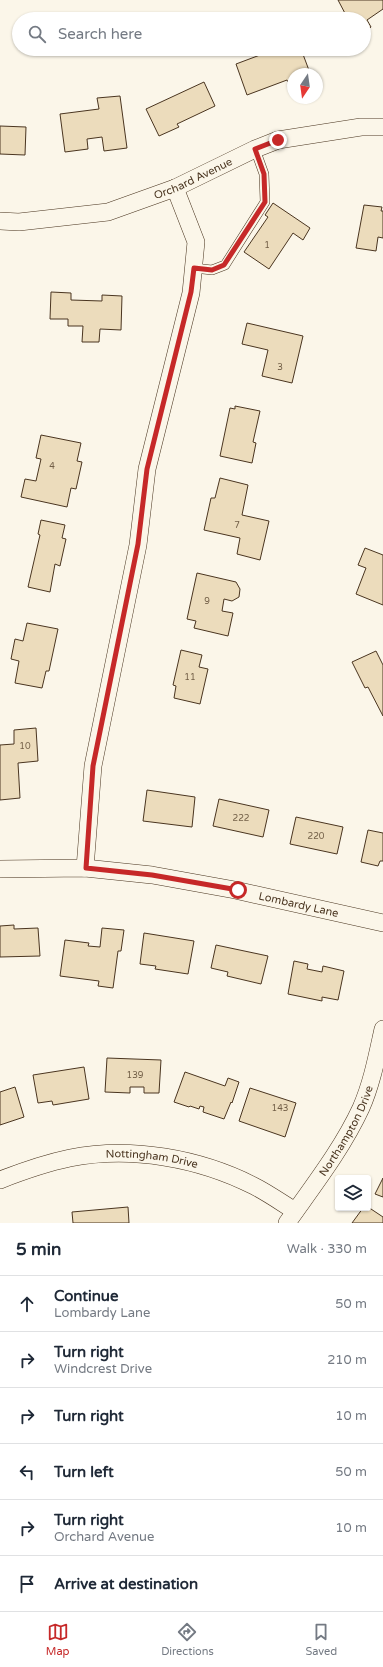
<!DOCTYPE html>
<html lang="en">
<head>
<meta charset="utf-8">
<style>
	:root { --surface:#fff; --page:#f2f2f3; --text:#1f2937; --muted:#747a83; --line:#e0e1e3; --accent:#c62828 }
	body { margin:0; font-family:"Varela Round",sans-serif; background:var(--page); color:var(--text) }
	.controls { position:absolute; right:12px; bottom:12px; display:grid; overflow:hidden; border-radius:4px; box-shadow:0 1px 3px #0004 }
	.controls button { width:36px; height:36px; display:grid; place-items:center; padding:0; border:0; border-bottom:1px solid var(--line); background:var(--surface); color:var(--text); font:20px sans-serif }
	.compass { position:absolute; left:287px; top:68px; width:36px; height:36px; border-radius:50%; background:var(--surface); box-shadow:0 1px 3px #0004; rotate:193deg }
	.stop { position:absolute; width:12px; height:12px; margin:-9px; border:3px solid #c62828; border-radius:50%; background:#fff }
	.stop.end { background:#c62828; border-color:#fff; box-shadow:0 1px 4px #0008 }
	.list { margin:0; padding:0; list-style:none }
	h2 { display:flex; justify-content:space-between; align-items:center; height:52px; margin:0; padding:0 16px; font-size:17px }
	h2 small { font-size:13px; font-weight:400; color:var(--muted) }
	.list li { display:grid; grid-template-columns:26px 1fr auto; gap:12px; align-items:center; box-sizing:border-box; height:56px; padding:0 16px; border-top:1px solid var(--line) }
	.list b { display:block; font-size:15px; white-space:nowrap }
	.list p { margin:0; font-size:13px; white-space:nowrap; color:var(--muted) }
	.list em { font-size:13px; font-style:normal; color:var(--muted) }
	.icon { flex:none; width:22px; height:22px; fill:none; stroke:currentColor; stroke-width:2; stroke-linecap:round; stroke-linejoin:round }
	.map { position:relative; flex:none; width:383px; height:1223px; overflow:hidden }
	.search { position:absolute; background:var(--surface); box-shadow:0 1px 3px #0004; left:12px; right:12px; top:12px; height:44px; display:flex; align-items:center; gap:10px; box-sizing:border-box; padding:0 14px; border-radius:22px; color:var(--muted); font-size:15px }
	.sheet { height:388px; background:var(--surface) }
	nav { display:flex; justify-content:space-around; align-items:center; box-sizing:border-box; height:56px; border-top:1px solid var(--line); background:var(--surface); font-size:11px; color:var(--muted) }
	nav a { display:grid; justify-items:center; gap:2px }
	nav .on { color:var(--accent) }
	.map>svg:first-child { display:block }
	.building { fill:#ecdcbc; stroke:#4a3520 }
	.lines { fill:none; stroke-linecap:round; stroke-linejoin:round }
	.service-casing { stroke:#4a3520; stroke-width:10 }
	.minor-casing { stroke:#4a3520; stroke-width:18 }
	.service { stroke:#fbf6e9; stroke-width:9 }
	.minor { stroke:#fbf6e9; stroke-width:17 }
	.route { stroke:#c62828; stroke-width:5 }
	.labels { text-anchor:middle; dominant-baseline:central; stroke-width:3; stroke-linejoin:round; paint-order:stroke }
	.number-label { font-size:9px; fill:#725f47 }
	.street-label { font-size:11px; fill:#4a3520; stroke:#fbf6e9 }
</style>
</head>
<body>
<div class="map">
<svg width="383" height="1223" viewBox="0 0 383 1223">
	<rect width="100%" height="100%" fill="#fbf6e9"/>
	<!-- building -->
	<path class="building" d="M338 0H383V9L367 20 371 27 364 32V19H348Z
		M276 49H301L310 73 293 74V79L288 82 287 80 247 95 236 64Z
		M204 82 215 106 177 124 179 127 159 136 146 109Z
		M120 96 127 148 104 151 102 137 87 139 88 149 65 152 60 114 99 109 97 98Z
		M0 126 26 127 25 155 0 154Z
		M273 203 310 228 303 240 293 233 269 269 244 252 268 217 265 215Z
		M364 205 382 207 381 211H383V238L378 237 376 251 356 248Z
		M51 292 71 293V300L102 301V295L122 296 121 330 100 329 99 342H82L83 326H68V319H50Z
		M247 323 303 336 292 383 262 376 268 350 242 344Z
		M235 406 260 411 253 442 256 443 252 463 220 456 230 408 235 409Z
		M41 435 81 443 77 461 82 462 76 489 71 488 67 507 21 497 25 479 36 481 41 459 36 458Z
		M220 478 248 485 242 515 269 521 260 560 237 554 240 538 204 530 211 498H215Z
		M41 520 65 525 62 538 66 539 60 566 55 564 50 592 28 587 40 535 38 534Z
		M365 548 383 555V605L356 594 366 568 358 565Z
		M197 573 236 582 240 589 239 597 232 601 224 599 222 611 233 613 228 636 194 628 196 621 187 619Z
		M27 623 58 629 49 671H46L42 688 15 683 19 661 11 659 15 639 23 641Z
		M181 650 202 655 199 667 208 669 200 704 174 698 176 686 173 685Z
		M376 651 383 665V716L368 687 365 688 352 662Z
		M36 728 38 761 18 763 20 798 0 800V745L14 744V730Z
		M147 790 195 797 192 827 143 821Z
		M219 799 269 810 263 837 213 826Z
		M296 817 343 827 337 854 290 844Z
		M368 830 383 833V861H380L378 866 361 862Z
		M14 925V929L38 928 40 956 0 957V926Z
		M102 928 124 930 121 951H118L113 988 98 986 99 981 60 976 65 940 89 943 88 946 100 947Z
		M144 933 194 941 188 974 155 969 156 966 140 964Z
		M216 945 268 956 261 984 227 976 228 972 211 968Z
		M294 961 308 964 307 969 322 972 323 966 344 971 338 1000 322 997V1001L288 994Z
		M107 1058 161 1060 159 1093H144V1087H130V1093L105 1092Z
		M84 1067 89 1099 53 1105 52 1101 38 1103 33 1075Z
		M185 1072 225 1086 228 1078 239 1082 232 1103 231 1102 224 1119 203 1112 204 1107 200 1106 199 1109 190 1106 189 1107 174 1102Z
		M15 1087 24 1117 0 1125V1092Z
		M250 1088 296 1103 285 1137 239 1121Z
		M383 1178V1197L375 1194Z
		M128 1207 129 1223H73L72 1212Z
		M368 1207 383 1217V1223H352L363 1208Z"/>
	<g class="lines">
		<!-- service casing -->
		<g class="service-casing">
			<path id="service" d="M194 268 212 270 225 265 265 202 264 174 255 149"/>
		</g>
		<!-- minor casing -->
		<g class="minor-casing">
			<g id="minor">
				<path id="s1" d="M0 221 19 222 108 212 175 188 255 149 278 140 361 127H383"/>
				<path d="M85 868 93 766 138 545 147 469 191 293 196 242 175 188"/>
				<path id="s2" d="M0 869 85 868 152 875 235 890 383 923"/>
				<path id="s3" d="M0 1180C23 1171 46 1163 70 1158 131 1146 199 1158 254 1186 268 1193 282 1203 295 1211"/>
				<path id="s4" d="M287 1223C313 1186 342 1149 361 1108 372 1083 377 1056 383 1029"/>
			</g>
		</g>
		<!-- service -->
		<use href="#service" class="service"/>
		<!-- minor -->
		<use href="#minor" class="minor"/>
	</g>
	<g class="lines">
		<!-- route -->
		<path class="route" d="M238 890 152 875 86 868 93 766 138 544 147 469 191 292 194 268 212 270 224 265 265 202 264 174 255 149 278 140"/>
	</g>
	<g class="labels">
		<!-- number labels -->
		<g class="number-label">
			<text x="267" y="245">1</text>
			<text x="280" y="367">3</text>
			<text x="52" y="466">4</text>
			<text x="237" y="525">7</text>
			<text x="207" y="601">9</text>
			<text x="190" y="677">11</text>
			<text x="25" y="746">10</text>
			<text x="241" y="818">222</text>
			<text x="316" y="836">220</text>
			<text x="135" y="1075">139</text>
			<text x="280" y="1108">143</text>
		</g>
		<!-- street labels -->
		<g class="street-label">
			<text stroke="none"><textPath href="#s1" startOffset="200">Orchard Avenue</textPath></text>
			<text stroke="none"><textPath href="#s2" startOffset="302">Lombardy Lane</textPath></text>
			<text stroke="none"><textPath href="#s4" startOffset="110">Northampton Drive</textPath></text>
			<text stroke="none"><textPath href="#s3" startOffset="156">Nottingham Drive</textPath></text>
		</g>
	</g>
</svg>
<div class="controls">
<button><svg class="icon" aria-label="layers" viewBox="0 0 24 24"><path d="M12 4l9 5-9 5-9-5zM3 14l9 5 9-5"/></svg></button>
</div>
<svg class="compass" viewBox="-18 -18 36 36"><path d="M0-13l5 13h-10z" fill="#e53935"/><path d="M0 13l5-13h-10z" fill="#747a83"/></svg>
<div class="stop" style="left:238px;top:890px"></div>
<div class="stop end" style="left:278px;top:140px"></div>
<div class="search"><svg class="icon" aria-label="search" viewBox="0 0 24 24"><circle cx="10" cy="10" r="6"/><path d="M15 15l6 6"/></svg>Search here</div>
</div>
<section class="sheet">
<h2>5 min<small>Walk · 330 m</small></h2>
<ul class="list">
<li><svg class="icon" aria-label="ahead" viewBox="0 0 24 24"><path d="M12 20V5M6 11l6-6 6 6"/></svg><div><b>Continue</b><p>Lombardy Lane</p></div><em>50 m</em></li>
<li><svg class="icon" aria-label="right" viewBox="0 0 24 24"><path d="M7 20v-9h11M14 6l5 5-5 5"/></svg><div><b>Turn right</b><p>Windcrest Drive</p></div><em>210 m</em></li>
<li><svg class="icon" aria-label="right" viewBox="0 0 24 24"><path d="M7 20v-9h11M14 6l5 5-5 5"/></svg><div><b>Turn right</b></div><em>10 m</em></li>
<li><svg class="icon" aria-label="left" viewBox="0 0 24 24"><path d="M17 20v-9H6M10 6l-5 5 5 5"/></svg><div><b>Turn left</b></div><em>50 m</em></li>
<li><svg class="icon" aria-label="right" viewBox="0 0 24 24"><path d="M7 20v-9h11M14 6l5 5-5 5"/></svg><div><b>Turn right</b><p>Orchard Avenue</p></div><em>10 m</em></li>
<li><svg class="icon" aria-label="arrive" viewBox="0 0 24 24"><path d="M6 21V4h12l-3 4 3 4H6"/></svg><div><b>Arrive at destination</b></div></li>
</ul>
</section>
<nav>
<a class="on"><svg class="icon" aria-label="map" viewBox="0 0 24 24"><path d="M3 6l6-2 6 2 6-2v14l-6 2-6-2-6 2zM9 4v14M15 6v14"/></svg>Map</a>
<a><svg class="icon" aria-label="directions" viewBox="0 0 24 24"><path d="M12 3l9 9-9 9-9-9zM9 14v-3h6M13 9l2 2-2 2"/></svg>Directions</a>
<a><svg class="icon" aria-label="saved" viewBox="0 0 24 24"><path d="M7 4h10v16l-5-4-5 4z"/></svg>Saved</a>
</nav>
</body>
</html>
